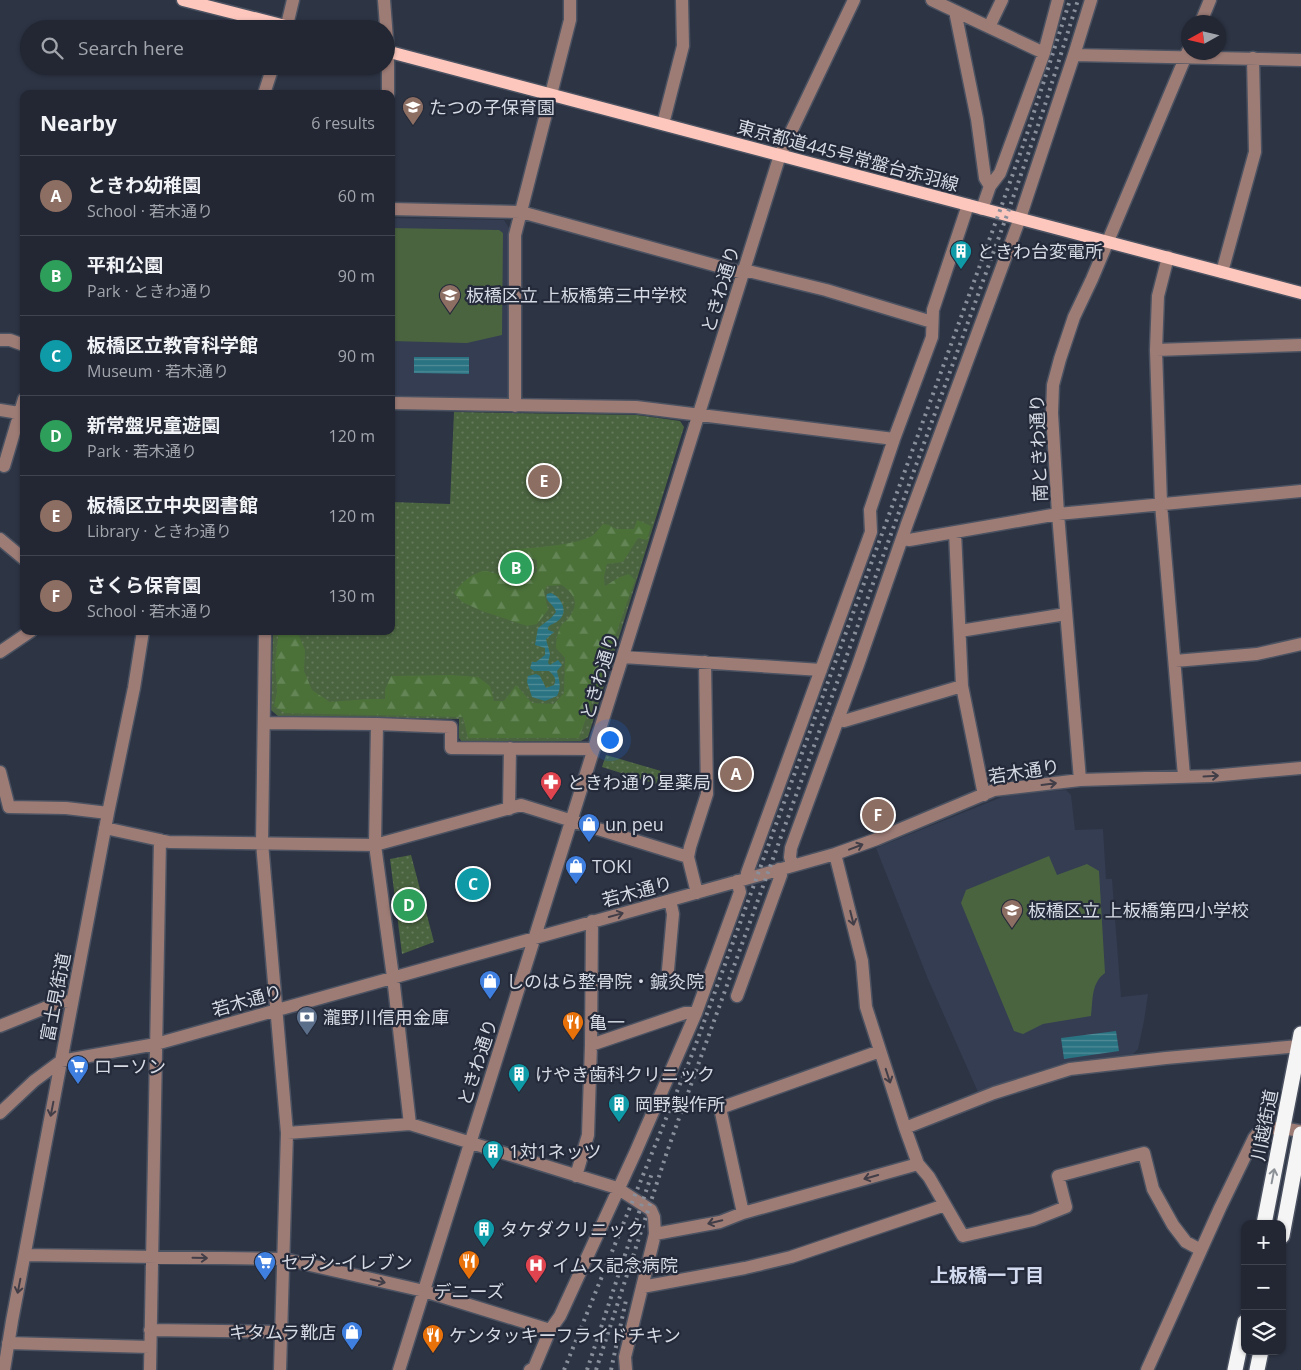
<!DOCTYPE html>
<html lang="en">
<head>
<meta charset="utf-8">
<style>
	:root { --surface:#222733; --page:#2e333f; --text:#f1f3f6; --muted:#a2a5ac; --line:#3f444e; --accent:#8bbbb9 }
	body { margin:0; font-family:"Open Sans","Noto Sans JP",sans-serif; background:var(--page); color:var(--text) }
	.controls { position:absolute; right:15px; bottom:15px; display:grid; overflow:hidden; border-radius:10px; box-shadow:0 1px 4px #0004 }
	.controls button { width:45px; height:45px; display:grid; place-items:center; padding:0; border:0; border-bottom:1px solid var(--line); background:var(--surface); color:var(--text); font:25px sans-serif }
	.compass { position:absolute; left:1181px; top:15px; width:45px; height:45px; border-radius:50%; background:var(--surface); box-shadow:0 1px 4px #0004; rotate:262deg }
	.you { position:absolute; left:609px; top:739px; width:18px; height:18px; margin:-12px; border:4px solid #fff; border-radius:50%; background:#1a73e8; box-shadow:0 0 0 8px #1a73e833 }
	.badge { display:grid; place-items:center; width:32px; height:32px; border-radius:50%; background:var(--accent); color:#fff; font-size:16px; font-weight:700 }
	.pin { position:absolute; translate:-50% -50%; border:2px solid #fff; box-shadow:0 1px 5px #0006 }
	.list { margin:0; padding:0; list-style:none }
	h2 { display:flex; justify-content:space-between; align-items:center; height:65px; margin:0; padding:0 20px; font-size:21px }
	h2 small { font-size:16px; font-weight:400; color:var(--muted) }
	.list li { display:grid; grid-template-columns:32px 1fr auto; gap:15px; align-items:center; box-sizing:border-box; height:80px; padding:0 20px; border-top:1px solid var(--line) }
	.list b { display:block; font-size:19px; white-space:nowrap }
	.list p { margin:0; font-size:16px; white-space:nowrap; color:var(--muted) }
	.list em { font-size:16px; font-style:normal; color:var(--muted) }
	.icon { flex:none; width:28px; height:28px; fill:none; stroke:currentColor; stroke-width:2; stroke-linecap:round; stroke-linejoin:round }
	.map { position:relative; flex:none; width:1301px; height:1370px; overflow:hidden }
	.search { position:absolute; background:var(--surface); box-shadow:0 1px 4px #0004; left:20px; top:20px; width:375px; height:55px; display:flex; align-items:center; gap:12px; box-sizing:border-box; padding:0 18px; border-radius:28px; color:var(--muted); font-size:19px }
	.panel { position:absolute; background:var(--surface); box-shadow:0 1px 4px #0004; left:20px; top:90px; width:375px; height:545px; border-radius:10px }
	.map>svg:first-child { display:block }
	.built { fill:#343d52 }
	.grass { fill:url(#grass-dots) }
	.forest { fill:url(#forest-firs) }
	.garden { fill:#4b6440 }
	.water { fill:url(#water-rules) }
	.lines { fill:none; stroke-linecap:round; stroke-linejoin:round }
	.minor-casing { stroke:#4b5261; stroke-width:15 }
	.major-casing { stroke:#4b5261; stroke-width:15 }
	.highway-casing { stroke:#4b5261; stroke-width:18 }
	.minor { stroke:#9d7c76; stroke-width:12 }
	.major { stroke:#fdc7bd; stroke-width:12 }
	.highway { stroke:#f5f5f5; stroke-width:15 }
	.rail { stroke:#898f9b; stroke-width:4; stroke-dasharray:2.5 5; stroke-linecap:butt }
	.oneway { stroke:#423e48 }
	.oneway2 { stroke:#8c9097 }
	.labels { text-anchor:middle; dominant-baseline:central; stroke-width:4.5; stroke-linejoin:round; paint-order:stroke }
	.poi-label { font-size:18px; fill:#d5dae4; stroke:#242a39; text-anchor:start }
	.street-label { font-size:18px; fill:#d5dae4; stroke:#242a39 }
	.neighbourhood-label { font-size:19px; font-weight:bold; fill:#d1daee; stroke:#242a39 }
</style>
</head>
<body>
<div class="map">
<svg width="1301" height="1370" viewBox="0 0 1301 1370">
	<defs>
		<pattern id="grass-dots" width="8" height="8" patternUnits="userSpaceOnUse" patternTransform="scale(1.25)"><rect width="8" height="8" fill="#4b6440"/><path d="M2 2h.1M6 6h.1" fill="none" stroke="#647a5b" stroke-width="1.8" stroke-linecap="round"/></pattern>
		<pattern id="forest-firs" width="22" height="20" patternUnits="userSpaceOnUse" patternTransform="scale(1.25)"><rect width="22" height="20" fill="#4b7139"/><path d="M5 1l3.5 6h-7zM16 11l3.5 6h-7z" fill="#648556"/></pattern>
		<pattern id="water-rules" width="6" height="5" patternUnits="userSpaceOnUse" patternTransform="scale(1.25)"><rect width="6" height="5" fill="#2a7382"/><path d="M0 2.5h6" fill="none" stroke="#528d99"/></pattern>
	</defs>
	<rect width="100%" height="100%" fill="#2d3444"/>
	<!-- built -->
	<path class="built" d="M391 218 504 220 511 231 509 397 503 400 391 398Z
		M1066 790 1071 795 1075 830 1103 829 1106 879H1112L1121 997 1148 994 1144 1021 1138 1049 1132 1055 1067 1062 978 1092 928 979 876 848 1009 794Z"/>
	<!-- grass -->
	<path class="grass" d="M454 412 637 415 680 421 684 427 588 737 581 741 462 742 459 738V719L278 716 271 710 273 631H391V502L450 504Z
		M606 755 661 771 656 784 602 767Z
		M411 855 434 942 402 954 390 859Z"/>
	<!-- forest -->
	<path class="forest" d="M637 520 651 526 647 540 638 538 623 562 607 564 604 577 605 586 620 577 629 574 635 580 579 738H468L463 717 285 713 274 706 277 691 275 663 279 631H297L305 650 304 671 312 690 330 702 368 699H385V690L391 676 451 675 478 677 490 686 494 701H504L516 685 532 703 554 704 564 693 565 658 556 648C556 641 557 634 560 628 562 623 565 622 568 619 580 603 575 595 562 585L547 586 544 592 548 610 537 624 527 626 482 611 462 602 454 593C460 584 474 571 486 571 489 571 491 573 494 573 512 579 521 586 537 572V560L512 553 507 549C527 549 576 545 592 536 596 533 599 528 603 524L609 525 616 529H634Z"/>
	<!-- garden -->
	<path class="garden" d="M391 228 499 230 503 233 502 335 467 343 391 341Z
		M1049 856 1057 875 1087 864 1099 871 1105 973C1091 983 1093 1000 1091 1016L1043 1024 1023 1034 1014 1031 961 903 966 890Z"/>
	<!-- water -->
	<path class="water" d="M414 357H469V374L414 373Z
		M551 593C561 597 569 611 559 620 556 623 551 624 548 627V630L554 632 546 639 550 654 548 663 550 665 558 660 562 665 557 671C559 681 562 686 557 696L545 701 532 697 527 682 528 676 536 674 540 676 546 688 554 685C557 679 554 675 549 671H534L530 668 532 662H536L545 655V648L535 645 538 628 551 618 556 612C554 604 544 601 547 594Z
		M1116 1031 1119 1051 1064 1059 1061 1038Z"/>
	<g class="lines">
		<!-- minor casing -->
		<g class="minor-casing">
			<path id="minor" d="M384 0 388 52V94
				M932 0 955 11
				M1201 22 1210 0
				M989 27 1002 0
				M286 29 293 0
				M1044 53 1058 0
				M1074 55 1301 60
				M264 94 273 66
				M663 124 683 46 682 0
				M391 209 521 212 743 273
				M982 209 990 186 1000 173 1044 53 955 11 977 119 985 178 990 186
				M1168 257 1158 296 1156 350 1161 504 1184 776
				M744 270 826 290 932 322
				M1222 272 1255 152 1253 58
				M0 340H10L24 345
				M1156 350 1301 345
				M391 403 636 407 894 439
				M515 406V235L570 20V0
				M0 410 19 413
				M4 466 24 399
				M955 532 962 686 984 795
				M903 538 909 540 915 539 1058 514 1301 491
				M0 539 24 559
				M265 631 262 843 287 1133 280 1370
				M960 631 1066 614
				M0 652 31 631
				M623 657 821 670
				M1175 661 1257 654 1301 644
				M838 719 844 721 962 686
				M264 723 377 724 451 727V748L594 749
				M377 724 375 845 393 977 410 1124
				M0 772 9 807 66 808 108 813
				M1080 780 1058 514 1052 413 1053 385 1060 359 1074 317 1092 279 1188 51
				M509 809 510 748
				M105 828 169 842 375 845 521 805 688 857
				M835 854 862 961 866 1007 905 1128 918 1164 929 1177 963 1236 1033 1220 1066 1207 1058 1176 1144 1153 1153 1189 1173 1225 1186 1242 1201 1250
				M792 865 790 857 791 848 858 665 907 524 1020 218 1074 55 1091 0
				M748 878 747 873 871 532 870 510 894 439 932 337 933 310 968 205
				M697 893 688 857 690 847 707 794 705 662
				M668 970 673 914 670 900
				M737 996 781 875 779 869
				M0 1026 62 1001 72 1002
				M591 1045 685 1013H696
				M0 1113 34 1081 61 1061 156 1044 835 854 877 839 994 790 1080 780 1211 776 1301 768
				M905 1128 994 1093 1070 1069 1166 1058 1299 1046
				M287 1133 410 1124 617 1188 651 1210 654 1217 655 1234 625 1357 626 1370
				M576 1176 588 1135 591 1045 592 921
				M743 1213 720 1108 880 1051
				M655 1234 720 1222 743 1213 918 1164
				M25 1255 284 1259 424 1291 550 1330
				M642 1287 745 1268 791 1257 945 1205
				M150 1330 281 1332
				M8 1343 150 1347
				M4 1370 12 1321 108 813 134 688 143 631
				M150 1370 160 840
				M399 1370 780 155 854 0
				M530 1370 534 1368 550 1330 560 1316 636 1151 696 1013 740 892 737 881
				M1147 1370 1220 1208 1254 1138C1264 1123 1286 1129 1301 1131"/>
		</g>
		<!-- major casing -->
		<g class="major-casing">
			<path id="major" d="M183 0 297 29
				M386 51 1301 293"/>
		</g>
		<!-- highway casing -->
		<g class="highway-casing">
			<path id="highway" d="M1264 1224 1301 1034
				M1282 1236 1301 1134
				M1235 1370 1245 1322
				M1257 1370 1261 1351"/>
		</g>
		<!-- minor -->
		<use href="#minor" class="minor"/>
		<!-- major -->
		<use href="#major" class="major"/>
		<!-- highway -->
		<use href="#highway" class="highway"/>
		<!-- rail -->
		<path class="rail" d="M564 1370 693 1052 999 213 1026 137 1070 0
			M587 1370 652 1173
			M596 1370 667 1152 698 1065 1007 215 1044 108 1078 0
			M611 1370 626 1300"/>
	</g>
	<!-- one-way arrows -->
	<defs><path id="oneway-shaft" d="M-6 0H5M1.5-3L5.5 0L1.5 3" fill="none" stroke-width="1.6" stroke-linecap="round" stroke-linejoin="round" transform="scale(1.25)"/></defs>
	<g class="oneway">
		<use href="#oneway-shaft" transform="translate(1211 776) rotate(-3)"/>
		<use href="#oneway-shaft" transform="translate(1049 784) rotate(-7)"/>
		<use href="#oneway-shaft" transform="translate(856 847) rotate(-21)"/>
		<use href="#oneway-shaft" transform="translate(616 915) rotate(-15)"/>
		<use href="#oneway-shaft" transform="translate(852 918) rotate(76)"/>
		<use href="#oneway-shaft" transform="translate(888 1076) rotate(72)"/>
		<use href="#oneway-shaft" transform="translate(52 1109) rotate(101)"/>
		<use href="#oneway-shaft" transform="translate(871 1177) rotate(164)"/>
		<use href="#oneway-shaft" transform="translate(715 1222) rotate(167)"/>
		<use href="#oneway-shaft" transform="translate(200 1258) rotate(1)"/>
		<use href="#oneway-shaft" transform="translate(378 1281) rotate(13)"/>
		<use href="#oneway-shaft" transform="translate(19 1286) rotate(101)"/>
	</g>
	<use class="oneway2" href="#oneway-shaft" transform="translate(1273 1176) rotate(-79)"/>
	<!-- icons -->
	<defs>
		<g id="school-pin" transform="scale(1.125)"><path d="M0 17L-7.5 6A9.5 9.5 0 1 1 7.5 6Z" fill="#8d6e63" stroke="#242a39"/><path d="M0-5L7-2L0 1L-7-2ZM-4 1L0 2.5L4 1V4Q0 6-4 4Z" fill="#fff"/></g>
		<g id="building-pin" transform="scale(1.125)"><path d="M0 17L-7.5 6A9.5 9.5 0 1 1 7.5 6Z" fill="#0f9aa8" stroke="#242a39"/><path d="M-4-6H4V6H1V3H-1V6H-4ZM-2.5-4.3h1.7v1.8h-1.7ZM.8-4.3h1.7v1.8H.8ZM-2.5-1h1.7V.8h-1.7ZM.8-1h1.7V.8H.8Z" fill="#fff"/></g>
		<g id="pharmacy-pin" transform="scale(1.125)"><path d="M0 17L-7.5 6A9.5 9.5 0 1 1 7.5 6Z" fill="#e0444e" stroke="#242a39"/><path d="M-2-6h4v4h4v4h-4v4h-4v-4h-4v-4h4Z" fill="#fff"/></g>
		<g id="shop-pin" transform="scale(1.125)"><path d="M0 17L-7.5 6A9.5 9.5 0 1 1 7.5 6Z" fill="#3f7fe0" stroke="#242a39"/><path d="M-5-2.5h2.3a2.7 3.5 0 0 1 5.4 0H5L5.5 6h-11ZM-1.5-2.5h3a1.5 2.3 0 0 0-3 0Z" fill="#fff"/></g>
		<g id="bank-pin" transform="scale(1.125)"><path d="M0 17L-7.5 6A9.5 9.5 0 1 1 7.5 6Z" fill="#5c6f8a" stroke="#242a39"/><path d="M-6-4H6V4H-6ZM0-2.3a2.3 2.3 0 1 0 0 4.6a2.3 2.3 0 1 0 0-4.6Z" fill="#fff"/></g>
		<g id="restaurant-pin" transform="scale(1.125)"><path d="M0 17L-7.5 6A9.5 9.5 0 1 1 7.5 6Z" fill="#e8710a" stroke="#242a39"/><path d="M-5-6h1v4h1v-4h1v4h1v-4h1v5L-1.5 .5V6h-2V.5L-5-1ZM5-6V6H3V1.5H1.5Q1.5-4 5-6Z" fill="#fff"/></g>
		<g id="supermarket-pin" transform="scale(1.125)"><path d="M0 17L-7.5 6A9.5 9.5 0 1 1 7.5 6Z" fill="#3f7fe0" stroke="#242a39"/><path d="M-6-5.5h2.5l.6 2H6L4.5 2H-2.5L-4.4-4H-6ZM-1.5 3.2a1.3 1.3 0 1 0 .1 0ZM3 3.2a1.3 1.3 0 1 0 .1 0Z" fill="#fff"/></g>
		<g id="hospital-pin" transform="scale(1.125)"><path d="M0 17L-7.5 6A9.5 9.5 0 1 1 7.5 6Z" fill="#e0444e" stroke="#242a39"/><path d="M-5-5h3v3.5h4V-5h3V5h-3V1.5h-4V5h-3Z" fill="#fff"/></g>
	</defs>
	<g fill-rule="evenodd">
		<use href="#school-pin" x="413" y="107"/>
		<use href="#building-pin" x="961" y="251"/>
		<use href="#school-pin" x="450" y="295"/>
		<use href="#pharmacy-pin" x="551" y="782"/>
		<use href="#shop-pin" x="589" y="824"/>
		<use href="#shop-pin" x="576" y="866"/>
		<use href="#school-pin" x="1012" y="910"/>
		<use href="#shop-pin" x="490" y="981"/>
		<use href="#bank-pin" x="307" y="1017"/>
		<use href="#restaurant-pin" x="573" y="1022"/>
		<use href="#supermarket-pin" x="78" y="1066"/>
		<use href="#building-pin" x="519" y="1074"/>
		<use href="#building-pin" x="619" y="1104"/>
		<use href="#building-pin" x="493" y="1151"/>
		<use href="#building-pin" x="484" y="1229"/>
		<use href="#restaurant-pin" x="469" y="1261"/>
		<use href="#supermarket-pin" x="265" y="1262"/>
		<use href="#hospital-pin" x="536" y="1265"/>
		<use href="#shop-pin" x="352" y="1332"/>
		<use href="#restaurant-pin" x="433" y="1335"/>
	</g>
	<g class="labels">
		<!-- poi labels -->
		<g class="poi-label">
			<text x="429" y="107">たつの子保育園</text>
			<text x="977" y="251">ときわ台変電所</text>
			<text x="466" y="295">板橋区立 上板橋第三中学校</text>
			<text x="567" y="782">ときわ通り星薬局</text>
			<text x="605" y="824">un peu</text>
			<text x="592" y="866">TOKI</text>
			<text x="1028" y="910">板橋区立 上板橋第四小学校</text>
			<text x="506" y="981">しのはら整骨院・鍼灸院</text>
			<text x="323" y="1017">瀧野川信用金庫</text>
			<text x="589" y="1022">亀一</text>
			<text x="94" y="1066">ローソン</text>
			<text x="535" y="1074">けやき歯科クリニック</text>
			<text x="635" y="1104">岡野製作所</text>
			<text x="509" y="1151">1対1ネッツ</text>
			<text x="500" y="1229">タケダクリニック</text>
			<text x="281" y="1262">セブン-イレブン</text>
			<text x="552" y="1265">イムス記念病院</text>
			<text x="469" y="1291" text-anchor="middle">デニーズ</text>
			<text x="336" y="1332" text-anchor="end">キタムラ靴店</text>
			<text x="449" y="1335">ケンタッキーフライドチキン</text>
		</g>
		<!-- street labels -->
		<g class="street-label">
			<text transform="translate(848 155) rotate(15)">東京都道445号常盤台赤羽線</text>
			<text transform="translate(720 289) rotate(-73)">ときわ通り</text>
			<text transform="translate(1038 448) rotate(-92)">南ときわ通り</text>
			<text transform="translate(599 676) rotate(-73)">ときわ通り</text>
			<text transform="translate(1024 771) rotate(-9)">若木通り</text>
			<text transform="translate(637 891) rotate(-15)">若木通り</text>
			<text transform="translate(55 997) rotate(-79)">富士見街道</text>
			<text transform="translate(247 1000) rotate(-16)">若木通り</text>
			<text transform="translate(477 1062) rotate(-72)">ときわ通り</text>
			<text transform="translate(1264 1125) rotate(-79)">川越街道</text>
		</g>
		<!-- neighbourhood labels -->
		<g class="neighbourhood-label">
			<text x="987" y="1275">上板橋一丁目</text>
		</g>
	</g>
</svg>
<div class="controls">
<button>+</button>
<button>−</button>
<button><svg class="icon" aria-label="layers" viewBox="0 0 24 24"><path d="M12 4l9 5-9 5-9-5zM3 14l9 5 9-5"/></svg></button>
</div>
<svg class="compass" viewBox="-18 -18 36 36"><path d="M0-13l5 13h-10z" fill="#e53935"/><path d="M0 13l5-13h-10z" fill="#a2a5ac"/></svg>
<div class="you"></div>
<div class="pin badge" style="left:736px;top:774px;background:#8d6e63">A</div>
<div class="pin badge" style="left:516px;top:568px;background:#2e9e5b">B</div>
<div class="pin badge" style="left:473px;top:884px;background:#0f9aa8">C</div>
<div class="pin badge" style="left:409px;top:905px;background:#2e9e5b">D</div>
<div class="pin badge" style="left:544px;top:481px;background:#8d6e63">E</div>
<div class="pin badge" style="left:878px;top:815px;background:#8d6e63">F</div>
<div class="search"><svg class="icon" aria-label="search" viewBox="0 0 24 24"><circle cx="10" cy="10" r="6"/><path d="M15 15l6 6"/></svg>Search here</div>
<section class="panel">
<h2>Nearby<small>6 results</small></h2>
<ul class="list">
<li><span class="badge" style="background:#8d6e63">A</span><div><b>ときわ幼稚園</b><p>School · 若木通り</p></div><em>60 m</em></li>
<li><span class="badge" style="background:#2e9e5b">B</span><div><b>平和公園</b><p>Park · ときわ通り</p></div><em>90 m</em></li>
<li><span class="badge" style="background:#0f9aa8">C</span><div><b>板橋区立教育科学館</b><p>Museum · 若木通り</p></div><em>90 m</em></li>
<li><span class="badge" style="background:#2e9e5b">D</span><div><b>新常盤児童遊園</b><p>Park · 若木通り</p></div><em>120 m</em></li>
<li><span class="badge" style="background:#8d6e63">E</span><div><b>板橋区立中央図書館</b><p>Library · ときわ通り</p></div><em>120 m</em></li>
<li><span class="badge" style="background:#8d6e63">F</span><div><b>さくら保育園</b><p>School · 若木通り</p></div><em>130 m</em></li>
</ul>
</section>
</div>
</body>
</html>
